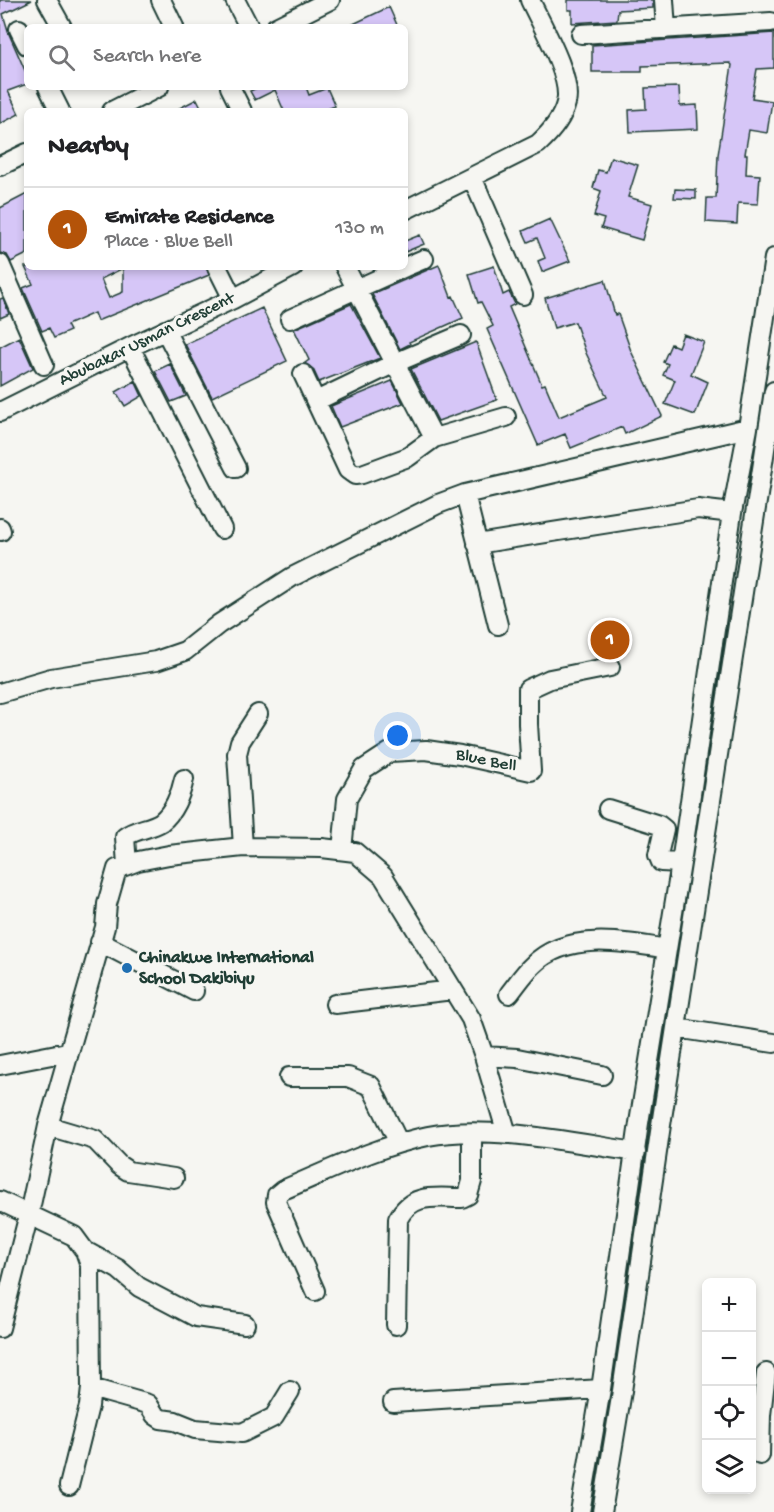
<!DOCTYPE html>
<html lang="en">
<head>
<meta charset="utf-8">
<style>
	:root { --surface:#fff; --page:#f2f2f2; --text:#202124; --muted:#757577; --line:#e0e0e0; --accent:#b45309 }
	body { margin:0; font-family:"Gochi Hand",sans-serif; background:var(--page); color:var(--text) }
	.controls { position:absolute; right:18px; bottom:18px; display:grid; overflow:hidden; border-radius:9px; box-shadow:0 3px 9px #0003 }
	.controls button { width:54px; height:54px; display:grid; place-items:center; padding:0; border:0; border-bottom:2px solid var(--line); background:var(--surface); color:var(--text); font:30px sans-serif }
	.you { position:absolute; left:398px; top:736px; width:21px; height:21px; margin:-15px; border:4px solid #fff; border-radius:50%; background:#1a73e8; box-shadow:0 0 0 9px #1a73e833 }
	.badge { display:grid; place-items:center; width:39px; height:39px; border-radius:50%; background:var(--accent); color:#fff; font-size:20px; font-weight:700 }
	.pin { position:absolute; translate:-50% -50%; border:3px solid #fff; box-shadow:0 2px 6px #0006 }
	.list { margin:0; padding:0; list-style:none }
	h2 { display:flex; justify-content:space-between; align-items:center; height:78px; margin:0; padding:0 24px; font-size:26px }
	h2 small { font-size:20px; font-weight:400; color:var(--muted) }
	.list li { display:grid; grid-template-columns:39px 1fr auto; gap:18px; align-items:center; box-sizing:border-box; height:84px; padding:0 24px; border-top:2px solid var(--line) }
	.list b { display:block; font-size:22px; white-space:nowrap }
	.list p { margin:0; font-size:20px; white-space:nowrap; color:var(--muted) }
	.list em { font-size:20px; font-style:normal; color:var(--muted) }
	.icon { flex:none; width:33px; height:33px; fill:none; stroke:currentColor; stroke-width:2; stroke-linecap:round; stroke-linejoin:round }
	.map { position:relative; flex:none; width:774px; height:1512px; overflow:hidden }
	.search { position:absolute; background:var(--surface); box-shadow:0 3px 9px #0003; left:24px; top:24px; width:384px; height:66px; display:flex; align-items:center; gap:15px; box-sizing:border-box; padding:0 21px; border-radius:9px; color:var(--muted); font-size:22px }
	.panel { position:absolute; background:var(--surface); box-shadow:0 3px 9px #0003; left:24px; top:108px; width:384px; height:162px; border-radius:9px }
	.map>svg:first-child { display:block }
	.building { fill:#d6c6f7; stroke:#1f3d34; stroke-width:1.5; fill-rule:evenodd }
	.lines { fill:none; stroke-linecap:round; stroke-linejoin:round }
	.minor-casing { stroke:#1f3d34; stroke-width:22 }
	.minor { stroke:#f6f6f2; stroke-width:18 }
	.poi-dot { fill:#1f6fb2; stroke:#f6f6f2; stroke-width:2 }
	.labels { text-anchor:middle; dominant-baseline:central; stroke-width:6; stroke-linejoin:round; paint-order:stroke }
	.street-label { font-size:18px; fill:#1f3d34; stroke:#f6f6f2 }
	.poi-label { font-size:18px; font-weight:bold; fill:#1f3d34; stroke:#f6f6f2; text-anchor:start }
</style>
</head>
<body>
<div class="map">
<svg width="774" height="1512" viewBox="0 0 774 1512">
	<rect width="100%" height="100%" fill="#f6f6f2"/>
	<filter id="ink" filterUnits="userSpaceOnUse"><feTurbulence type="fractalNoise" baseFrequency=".0167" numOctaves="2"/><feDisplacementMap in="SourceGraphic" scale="12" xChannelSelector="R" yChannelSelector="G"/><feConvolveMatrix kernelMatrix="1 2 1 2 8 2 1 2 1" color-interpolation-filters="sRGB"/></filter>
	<g filter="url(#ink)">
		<!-- building -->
		<path class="building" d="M0 0H32L3 14 9 34 27 75V84L8 91 19 114 0 124Z
			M568 0H653V8L618 10 617 20 572 23V10H568Z
			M389 7 398 27H347Z
			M774 33V68L757 69 752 98 772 101 767 133 749 130 745 154H747L746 174 760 175 758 204 738 203 737 224 706 222 707 198H716L718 155 732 65 730 63 642 66V72H592V45Z
			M259 87H306L309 95 327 88 335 106 322 111H284L275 90 255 100 250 91Z
			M679 87 680 106 697 105 698 129 630 132 629 110 646 109 645 88Z
			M197 99 203 111H174Z
			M611 157 638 165 628 197 652 204 642 240 601 228 604 219 594 216 601 191 593 188 598 170 606 172Z
			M675 189 696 190V199L674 198Z
			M27 194V254L11 262 7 255 0 253V208Z
			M550 219 570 261 542 272 538 261 545 258 537 238 528 242 523 231Z
			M420 235 424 244 405 252V241Z
			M439 265 451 297 453 296 463 318 409 342 410 344 400 349 372 294Z
			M494 266 503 295 509 292 515 304 509 307 542 385 545 384 559 417 607 397 586 353 575 322 554 328 545 298 605 280 615 315 618 314 631 351 662 416 625 434 622 427 571 448 565 434 538 445 487 329 493 326 481 302 478 303 469 274Z
			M25 267H206L209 275 97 321 94 313 67 325 70 331 54 338 49 328 42 331 23 288 33 284ZM123 268V292L109 298 101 279Z
			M3 298 9 314 0 318V299Z
			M351 304 380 358 319 382 313 369 305 363 309 360 294 329Z
			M262 308 287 361 212 397 185 344Z
			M683 334 704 342 691 374 708 382 695 415 665 404 675 380 663 375 668 364 663 362 671 344 678 347Z
			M19 337 33 368 0 386V347Z
			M476 342 497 400 438 421 411 369Z
			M170 364 186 396 171 402 155 371Z
			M135 381 142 396 125 406 116 392Z
			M392 381 403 403 340 427 331 406Z
			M621 623 627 650 599 656 593 629Z"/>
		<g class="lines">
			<!-- minor casing -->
			<g class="minor-casing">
				<path id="minor" d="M47 0 62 27
					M161 0 174 27
					M235 0 249 27
					M664 0 666 29
					M276 27 330 0
					M19 29 27 45
					M581 34 771 22
					M48 87 60 111
					M230 87 242 111
					M112 111 159 87
					M0 166 27 153
					M472 177 523 295
					M405 210 538 144C550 133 562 120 566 103 573 78 541 24 530 0
					M0 264 44 365
					M217 267 233 299
					M345 267 434 438 506 417
					M405 267 424 259
					M290 319 405 267
					M165 330 236 468
					M130 347 222 529
					M303 374 348 470 355 475 362 474 408 457 434 438
					M316 401 395 363 461 335
					M0 412 130 347 233 299 293 267
					M465 494 498 625
					M0 528 1 531
					M477 544 698 509 732 513
					M0 693 51 678 156 661 185 651 219 624 292 577 438 504 465 494 748 428
					M608 809 659 825 664 829 658 855 661 862 681 863
					M243 847 237 754 240 742 258 714
					M342 850 347 799 364 769 390 752 426 750 460 755 531 771 528 724V689L550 679 610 667
					M127 865 125 837C135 829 150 829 161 822 173 813 181 794 184 779
					M100 942 194 991
					M509 994C517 984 524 973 533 965 566 931 625 942 667 949
					M335 1004 453 990
					M676 1028 774 1043
					M484 1056 517 1058 602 1075
					M0 1065 67 1052
					M289 1077H348L371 1086 399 1143
					M48 1126 95 1140 119 1165 128 1171 174 1178
					M0 1201 74 1236 85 1251 90 1265 91 1388 89 1406 69 1486
					M85 1251 118 1269 139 1287 196 1317 245 1324
					M315 1291 276 1202 277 1195 283 1190C330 1170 378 1146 428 1136 488 1124 574 1143 636 1152
					M396 1325 398 1219C412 1192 436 1198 462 1198L468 1195 472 1181V1134
					M0 1328 29 1214 48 1126 105 927 107 904 117 869 138 861 169 855 243 847 322 848 355 852 383 876 471 1019 484 1056 507 1134
					M91 1388 148 1404 155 1415 161 1419 175 1421 195 1429 242 1433 274 1417 290 1391
					M393 1402 601 1389
					M760 1455 761 1415 766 1373
					M580 1512 601 1389 639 1123 681 863 732 513 748 428 774 258
					M602 1512 622 1391 661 1125 774 391"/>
			</g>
			<!-- minor -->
			<use href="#minor" class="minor"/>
		</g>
	</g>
	<!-- markers -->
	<circle class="poi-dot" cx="127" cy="968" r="6"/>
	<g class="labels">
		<!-- street labels -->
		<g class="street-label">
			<text transform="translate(147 340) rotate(-26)">Abubakar Usman Crescent</text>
			<text transform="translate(486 761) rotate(12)">Blue Bell</text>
		</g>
		<!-- poi labels -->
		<g class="poi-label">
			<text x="139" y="958">Chinakwe International<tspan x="139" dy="21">School Dakibiyu</tspan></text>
		</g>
	</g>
</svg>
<div class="controls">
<button>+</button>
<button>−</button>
<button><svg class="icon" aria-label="locate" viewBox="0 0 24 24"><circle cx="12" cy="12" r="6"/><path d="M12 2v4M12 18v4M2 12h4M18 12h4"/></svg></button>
<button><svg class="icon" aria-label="layers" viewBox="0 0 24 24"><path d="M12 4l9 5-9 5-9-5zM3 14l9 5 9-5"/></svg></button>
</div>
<div class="you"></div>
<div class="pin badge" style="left:610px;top:640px">1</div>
<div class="search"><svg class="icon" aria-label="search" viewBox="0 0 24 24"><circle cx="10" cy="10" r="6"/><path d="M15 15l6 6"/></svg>Search here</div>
<section class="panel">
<h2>Nearby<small></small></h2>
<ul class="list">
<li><span class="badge">1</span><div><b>Emirate Residence</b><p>Place · Blue Bell</p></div><em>130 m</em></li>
</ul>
</section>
</div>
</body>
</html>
